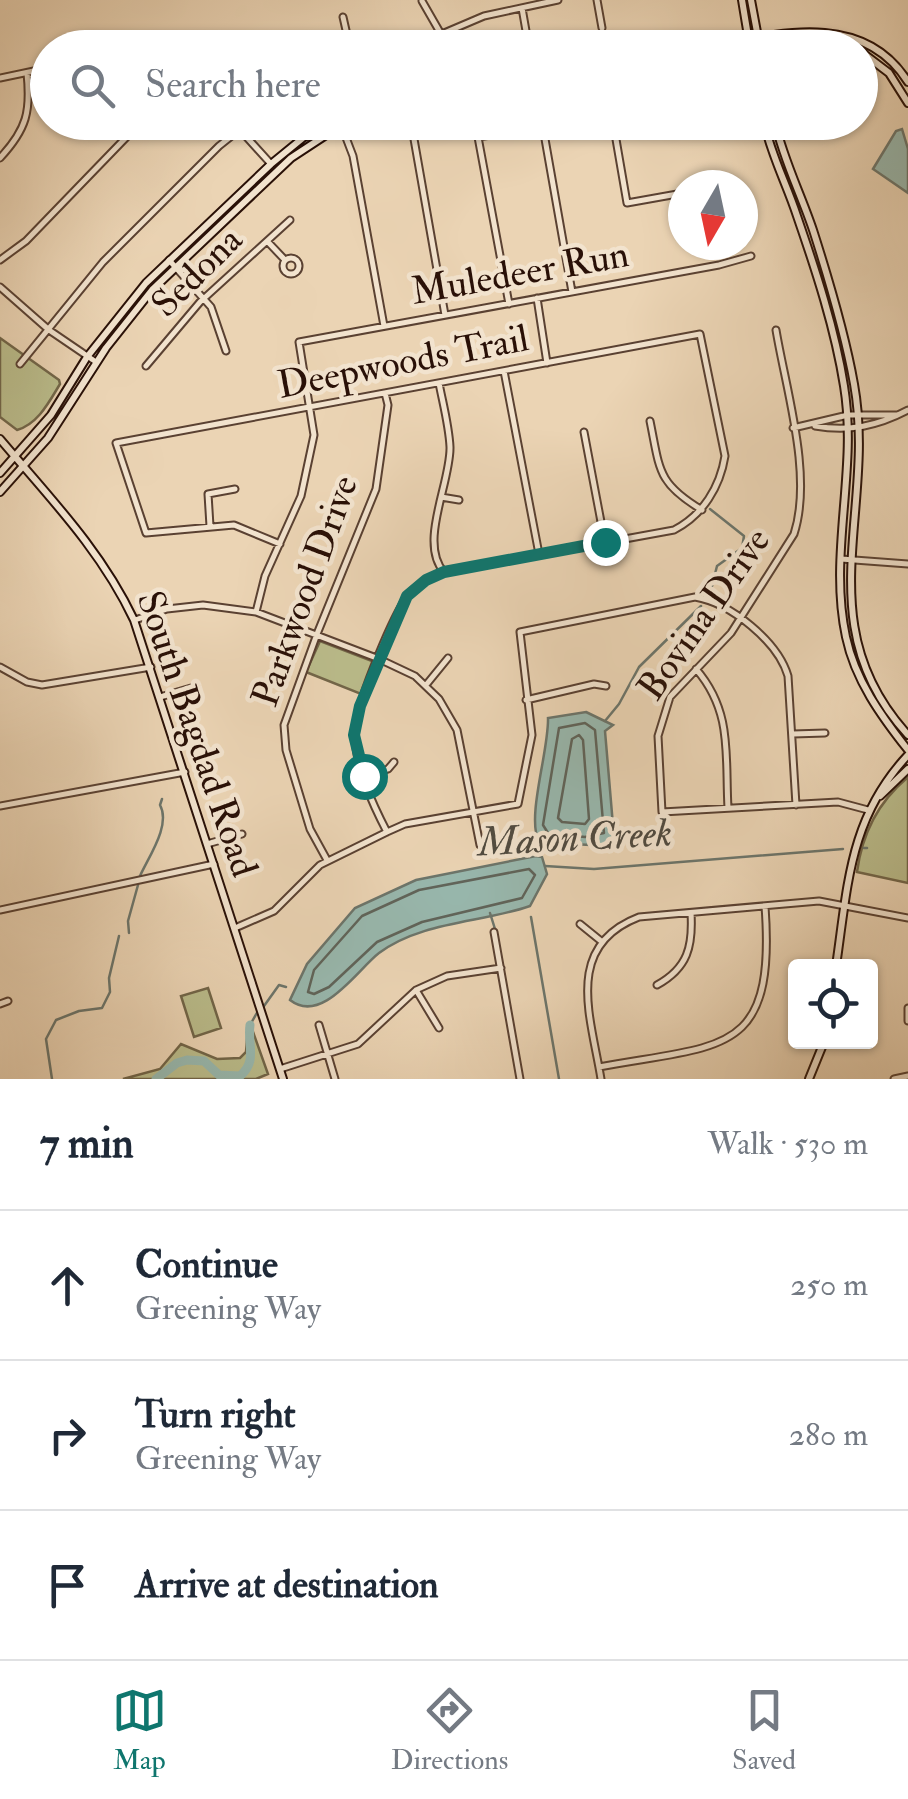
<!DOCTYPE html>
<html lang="en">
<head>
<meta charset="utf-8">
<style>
	:root { --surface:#fff; --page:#f2f2f3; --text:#1f2937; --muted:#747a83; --line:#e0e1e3; --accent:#0f766e }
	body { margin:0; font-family:"IM FELL Double Pica",serif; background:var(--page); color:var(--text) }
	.controls { position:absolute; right:30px; bottom:30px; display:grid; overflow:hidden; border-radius:10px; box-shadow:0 2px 8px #0004 }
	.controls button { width:90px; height:90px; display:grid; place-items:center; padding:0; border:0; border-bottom:2px solid var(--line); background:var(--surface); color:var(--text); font:50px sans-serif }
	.compass { position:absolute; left:668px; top:170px; width:90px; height:90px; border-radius:50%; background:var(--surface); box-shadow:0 2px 8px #0004; rotate:189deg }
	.stop { position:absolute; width:30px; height:30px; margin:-22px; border:8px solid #0f766e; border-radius:50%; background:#fff }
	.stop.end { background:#0f766e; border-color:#fff; box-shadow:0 2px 10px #0008 }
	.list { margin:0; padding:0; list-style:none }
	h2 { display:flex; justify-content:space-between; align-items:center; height:130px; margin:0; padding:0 40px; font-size:42px }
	h2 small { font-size:32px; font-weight:400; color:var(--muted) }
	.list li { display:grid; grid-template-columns:65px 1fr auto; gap:30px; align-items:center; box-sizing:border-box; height:150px; padding:0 40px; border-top:2px solid var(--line) }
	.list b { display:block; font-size:38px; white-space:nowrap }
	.list p { margin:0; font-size:32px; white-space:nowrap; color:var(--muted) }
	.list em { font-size:32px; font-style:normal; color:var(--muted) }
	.icon { flex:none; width:55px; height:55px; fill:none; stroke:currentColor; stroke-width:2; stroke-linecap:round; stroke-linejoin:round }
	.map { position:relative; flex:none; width:908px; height:1079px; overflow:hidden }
	.search { position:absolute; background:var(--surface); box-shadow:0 2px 8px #0004; left:30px; right:30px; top:30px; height:110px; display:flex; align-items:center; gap:25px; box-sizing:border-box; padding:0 35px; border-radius:55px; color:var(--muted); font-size:38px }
	.sheet { height:580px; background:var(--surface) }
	nav { display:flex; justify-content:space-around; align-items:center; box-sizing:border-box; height:140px; border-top:2px solid var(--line); background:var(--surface); font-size:28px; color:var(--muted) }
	nav a { display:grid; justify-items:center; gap:5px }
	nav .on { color:var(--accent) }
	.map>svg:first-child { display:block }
	.green { fill:#babc8b; stroke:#726649; stroke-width:2.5 }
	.water { fill:#98b8ae; stroke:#6c756b; stroke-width:2.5 }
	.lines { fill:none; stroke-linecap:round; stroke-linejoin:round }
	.shore { stroke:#60645a; stroke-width:2.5 }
	.stream { stroke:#6c756b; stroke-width:2.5 }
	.river { stroke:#98b8ae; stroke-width:9 }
	.street-casing { stroke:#5a4132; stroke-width:9 }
	.secondary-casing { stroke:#291007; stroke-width:10 }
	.street { stroke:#f2e3ce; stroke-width:5 }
	.secondary { stroke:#f2e3ce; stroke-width:6 }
	.route { stroke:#0f766e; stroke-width:12 }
	.labels { text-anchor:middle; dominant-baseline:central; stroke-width:9; stroke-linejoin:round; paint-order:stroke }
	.street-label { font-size:38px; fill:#291007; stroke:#f2e3ce }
	.water-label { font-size:40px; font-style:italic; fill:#504b41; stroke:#f2e3ce }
</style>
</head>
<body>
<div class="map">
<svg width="908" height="1079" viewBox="0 0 908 1079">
	<rect width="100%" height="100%" fill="#ebd4b4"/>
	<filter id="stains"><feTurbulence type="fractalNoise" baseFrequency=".002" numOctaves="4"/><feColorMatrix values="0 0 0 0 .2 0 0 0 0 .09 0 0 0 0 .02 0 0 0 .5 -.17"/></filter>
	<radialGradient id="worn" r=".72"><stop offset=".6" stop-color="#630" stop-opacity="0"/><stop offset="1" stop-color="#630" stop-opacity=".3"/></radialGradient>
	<!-- green -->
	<path class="green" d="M0 338 59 380 60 384C49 402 38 424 17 430L0 417Z
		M320 641 372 661 373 666 361 694 306 672Z
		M908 777V883L857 872C862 833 878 802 908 777Z
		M208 988 221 1028 194 1037 181 996Z
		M248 1026 252 1029 268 1074 256 1079H123L160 1069 181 1044 217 1059 240 1058 246 1052Z"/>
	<!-- water -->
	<path class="water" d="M902 129 908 149V193L873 169 896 131Z
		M586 712 613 725 605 731 614 837 607 846 539 842C526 817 549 751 548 718Z
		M536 856 542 857 547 874 530 906C482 923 422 921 379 953 357 970 322 1025 290 1000L307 964 355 908 416 880Z"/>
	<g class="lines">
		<!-- shore -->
		<path class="shore" d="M585 723 595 730 604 833 585 837 548 833 543 825 559 728Z
			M579 735 583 740 589 819 585 824 562 822 558 818 572 739Z
			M529 869 535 875 522 898 422 922 377 942 329 987 314 994 308 992 314 970 362 916 419 890Z"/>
		<!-- stream -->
		<path class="stream" d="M734 557 752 553
			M710 594 717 566 742 548 744 536 710 509
			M605 721 619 704 639 667 701 606
			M864 848H867
			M545 866 594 869 843 849
			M140 876C149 856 171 825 160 805L162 799
			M490 913 495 929
			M531 917 559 1079
			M129 933 128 921 138 885
			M264 1006 279 985 286 987
			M250 1025 258 1011
			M52 1079 46 1039 56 1020 79 1011 102 1008 110 992 109 978 119 936"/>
		<!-- river -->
		<path class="river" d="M156 1079 177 1063 187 1060 204 1061 219 1075 240 1076C258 1061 247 1045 250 1025"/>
		<!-- street casing -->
		<g class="street-casing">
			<path id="street" d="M597 0 602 28
				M422 1 449 48
				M522 8 529 48
				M343 17 350 48
				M409 48 484 16 558 0
				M0 78 48 68
				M233 122 271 164
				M340 122 353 156 384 326
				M411 122 445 315
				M542 122 572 292
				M613 122 627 203 683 193
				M0 158C27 129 31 111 27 73
				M723 185 727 184
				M267 241 285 260
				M283 266a8 8 0 1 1 16 0a8 8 0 1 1-16 0Z
				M0 260 26 241 141 122
				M169 260 211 307 226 351
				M0 287 49 330 96 362
				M537 298 547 363
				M509 304 478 137 542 127
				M776 330C786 390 813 476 794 534L731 633 670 697 658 736 662 812 838 802 868 810
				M20 364 103 262 219 146 249 122
				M146 366 200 302 290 220
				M504 371 539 554
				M439 383C443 404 449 426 450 447 451 482 418 543 444 572
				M650 421C660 470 657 483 702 510
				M815 426C849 432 878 426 908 410
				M793 428 848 415H897
				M584 432 605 543
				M441 497 459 500
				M210 526 208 494 235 489
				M280 544 234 525 146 533 116 443 700 334 725 456C720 487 703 515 674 530L444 572C430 578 415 585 406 598 391 622 353 709 355 736 356 768 372 803 387 832
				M841 559 908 564
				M256 612 265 576 301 496 314 435 299 342 719 265 751 256
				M135 620 167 609 203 605 256 612 379 659 415 676 439 699 457 730 480 845
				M0 667 27 682 42 685 151 667
				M696 669C733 712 725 755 728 808
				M426 685 448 658
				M160 697 191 688
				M526 700 594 684 606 686
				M793 734 825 733
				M364 777 388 769 394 762
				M0 806 185 772
				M207 844 242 834
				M327 860 310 829 286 750 284 725 317 634 376 489 388 405 385 393
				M0 910 214 864
				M580 924 601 941
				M235 928 274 911 320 865 387 832 405 824 518 804 532 735 520 632 695 597C731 603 778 642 788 676L796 805
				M494 932 520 1079
				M657 985C688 968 693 946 691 913
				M416 990 439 1028
				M0 1004 8 1001
				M908 1008V1021
				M319 1025 335 1079
				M599 1067C723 1044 776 1057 765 906
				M280 1069 358 1044 416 990 447 976 501 968
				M601 1079C591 1017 563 946 639 917L819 901 908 918
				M894 1079 908 1076"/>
		</g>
		<!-- secondary casing -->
		<g class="secondary-casing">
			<path id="secondary" d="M742 0 750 48
				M751 0 760 48
				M702 48C772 35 862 8 908 82
				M759 48 819 39 853 48
				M860 51 889 73 908 103
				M764 122C771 155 787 185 797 216 816 271 835 329 844 386 858 470 828 554 846 637 855 680 881 716 908 750
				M775 122C783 159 801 194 813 230 829 280 845 333 854 384 877 510 806 624 908 735
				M0 439C49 497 101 550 134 620L283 1079
				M0 473 51 415 87 357 146 283 271 164 304 137 332 122
				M0 492 48 438 106 348 152 290 291 158 326 135 355 122
				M880 796 908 769
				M836 966C848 885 849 818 908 755
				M809 1079 824 1042"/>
		</g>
		<!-- street -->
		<use href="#street" class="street"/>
		<!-- secondary -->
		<use href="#secondary" class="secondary"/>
	</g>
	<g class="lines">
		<!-- route -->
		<path class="route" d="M364 776 354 735 360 706 407 596 426 580 444 572 605 542"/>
	</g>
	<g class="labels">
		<!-- street labels -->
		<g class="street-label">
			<text transform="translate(197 272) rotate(-45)">Sedona</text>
			<text transform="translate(520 273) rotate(-10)">Muledeer Run</text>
			<text transform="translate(403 362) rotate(-11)">Deepwoods Trail</text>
			<text transform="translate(305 591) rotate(-70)">Parkwood Drive</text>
			<text transform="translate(704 614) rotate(-55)">Bovina Drive</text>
			<text transform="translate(197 734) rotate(71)">South Bagdad Road</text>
		</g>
		<!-- water labels -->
		<g class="water-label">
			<text transform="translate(575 838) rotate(-3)">Mason Creek</text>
		</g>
	</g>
	<rect width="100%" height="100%" filter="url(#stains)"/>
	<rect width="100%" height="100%" fill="url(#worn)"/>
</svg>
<div class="controls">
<button><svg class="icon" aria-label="locate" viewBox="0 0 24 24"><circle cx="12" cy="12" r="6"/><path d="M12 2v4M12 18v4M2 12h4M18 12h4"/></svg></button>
</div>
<svg class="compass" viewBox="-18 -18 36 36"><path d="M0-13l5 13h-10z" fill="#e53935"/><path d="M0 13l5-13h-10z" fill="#747a83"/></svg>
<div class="stop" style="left:364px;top:776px"></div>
<div class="stop end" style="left:605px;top:542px"></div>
<div class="search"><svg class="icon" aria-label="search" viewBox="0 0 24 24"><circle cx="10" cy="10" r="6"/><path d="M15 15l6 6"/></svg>Search here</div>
</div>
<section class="sheet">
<h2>7 min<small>Walk · 530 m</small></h2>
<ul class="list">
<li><svg class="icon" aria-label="ahead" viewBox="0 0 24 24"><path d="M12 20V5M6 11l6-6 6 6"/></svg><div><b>Continue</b><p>Greening Way</p></div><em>250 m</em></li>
<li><svg class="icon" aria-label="right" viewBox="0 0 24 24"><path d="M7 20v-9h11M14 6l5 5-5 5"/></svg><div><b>Turn right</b><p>Greening Way</p></div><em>280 m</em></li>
<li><svg class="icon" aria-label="arrive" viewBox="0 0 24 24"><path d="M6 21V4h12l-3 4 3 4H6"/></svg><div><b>Arrive at destination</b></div></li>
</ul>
</section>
<nav>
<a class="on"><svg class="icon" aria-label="map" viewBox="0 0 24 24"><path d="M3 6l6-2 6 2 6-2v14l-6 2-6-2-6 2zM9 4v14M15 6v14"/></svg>Map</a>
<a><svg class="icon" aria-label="directions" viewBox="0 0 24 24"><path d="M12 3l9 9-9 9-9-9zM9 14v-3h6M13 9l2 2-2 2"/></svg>Directions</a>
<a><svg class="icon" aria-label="saved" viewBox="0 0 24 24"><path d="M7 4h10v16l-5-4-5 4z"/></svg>Saved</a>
</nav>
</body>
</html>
